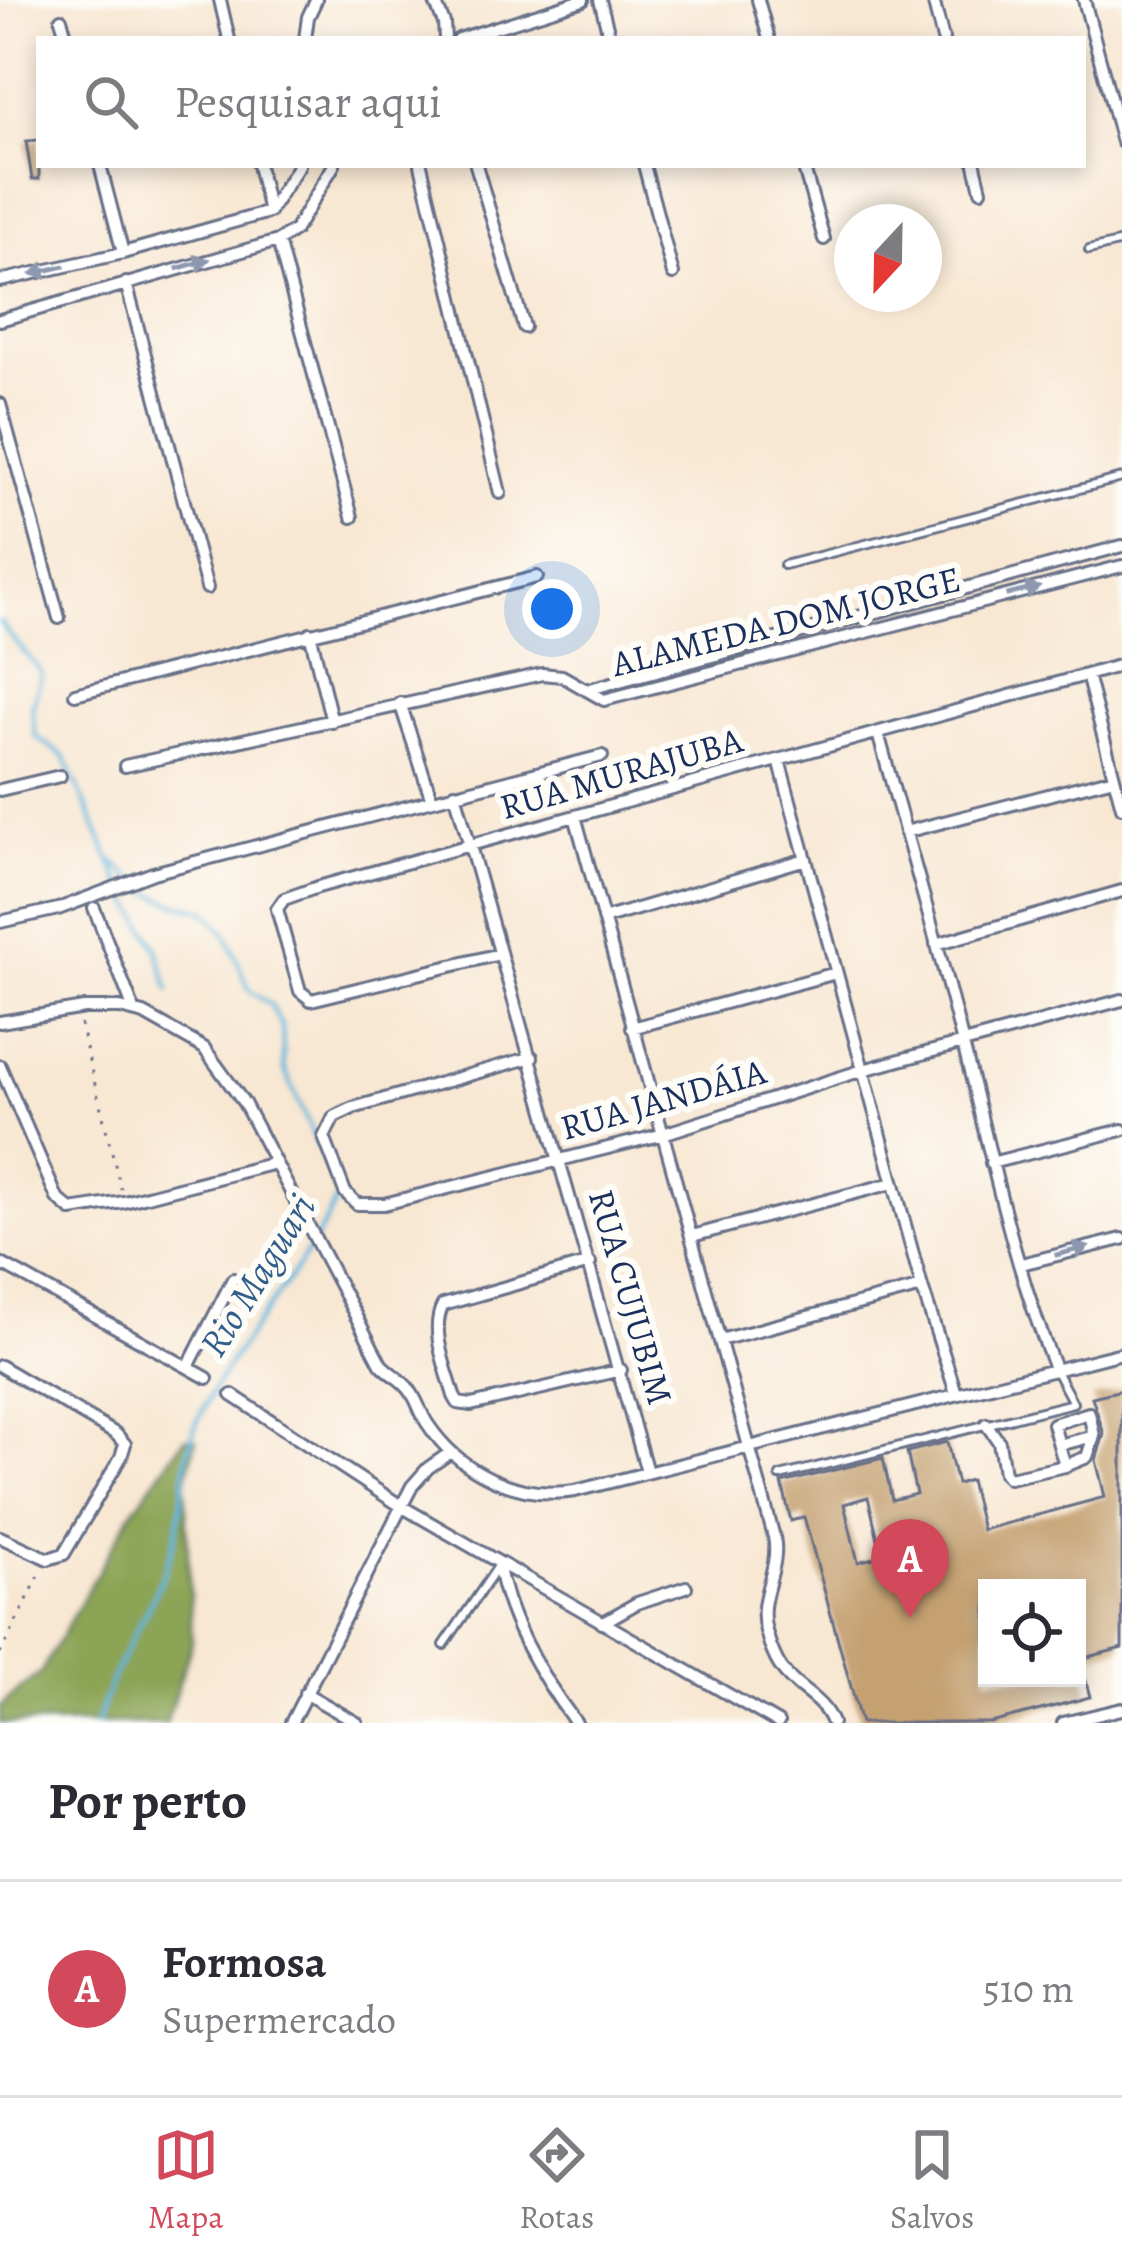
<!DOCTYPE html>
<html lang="pt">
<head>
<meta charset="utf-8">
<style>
	:root { --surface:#fff; --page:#f7f7f7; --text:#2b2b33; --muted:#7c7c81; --line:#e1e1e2; --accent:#d1495b }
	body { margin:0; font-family:Alegreya,serif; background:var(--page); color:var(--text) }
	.controls { position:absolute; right:36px; bottom:36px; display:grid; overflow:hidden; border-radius:0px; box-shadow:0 6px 18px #0003 }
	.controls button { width:108px; height:108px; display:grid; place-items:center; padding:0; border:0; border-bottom:3px solid var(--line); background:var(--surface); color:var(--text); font:60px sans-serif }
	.compass { position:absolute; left:834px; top:204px; width:108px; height:108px; border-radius:50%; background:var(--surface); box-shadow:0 6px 18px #0003; rotate:202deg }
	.you { position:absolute; left:552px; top:609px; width:42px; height:42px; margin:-30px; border:9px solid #fff; border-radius:50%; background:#1a73e8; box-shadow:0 0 0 18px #1a73e833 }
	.badge { display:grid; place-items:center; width:78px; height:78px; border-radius:50%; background:var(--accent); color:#fff; font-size:39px; font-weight:700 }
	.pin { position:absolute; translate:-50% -99px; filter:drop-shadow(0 3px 6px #0008) }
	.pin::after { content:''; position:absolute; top:63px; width:42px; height:36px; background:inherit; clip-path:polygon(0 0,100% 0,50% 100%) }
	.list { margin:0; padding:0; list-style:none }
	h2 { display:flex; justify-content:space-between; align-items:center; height:156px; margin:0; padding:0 48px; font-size:51px }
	h2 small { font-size:39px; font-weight:400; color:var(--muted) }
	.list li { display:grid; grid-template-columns:78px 1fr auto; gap:36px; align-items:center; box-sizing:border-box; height:216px; padding:0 48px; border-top:3px solid var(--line) }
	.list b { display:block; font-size:45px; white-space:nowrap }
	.list p { margin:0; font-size:39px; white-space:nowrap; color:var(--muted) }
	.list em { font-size:39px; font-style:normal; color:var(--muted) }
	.icon { flex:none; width:66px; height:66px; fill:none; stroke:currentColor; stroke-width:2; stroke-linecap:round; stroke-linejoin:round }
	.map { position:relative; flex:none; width:1122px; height:1723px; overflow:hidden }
	.search { position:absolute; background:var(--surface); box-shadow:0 6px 18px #0003; left:36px; right:36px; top:36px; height:132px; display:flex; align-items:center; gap:30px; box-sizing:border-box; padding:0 42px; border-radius:0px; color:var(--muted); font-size:45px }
	.sheet { height:372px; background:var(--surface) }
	nav { display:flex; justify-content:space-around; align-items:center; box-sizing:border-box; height:168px; border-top:3px solid var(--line); background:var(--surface); font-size:33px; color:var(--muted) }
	nav a { display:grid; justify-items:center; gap:6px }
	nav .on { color:var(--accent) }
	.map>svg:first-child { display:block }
	.forest { fill:#8ca456; stroke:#546a5a; stroke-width:3 }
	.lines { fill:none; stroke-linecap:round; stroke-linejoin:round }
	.stream { stroke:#60b6dd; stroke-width:4.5 }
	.building { fill:#c5a172; fill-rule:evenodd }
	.service-casing { stroke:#686f87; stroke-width:12 }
	.minor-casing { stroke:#686f87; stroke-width:16 }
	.path { stroke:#686f87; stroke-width:3; stroke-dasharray:3 9; stroke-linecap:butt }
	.service { stroke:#fff; stroke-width:6 }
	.minor { stroke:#fff; stroke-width:10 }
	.oneway { fill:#8d97ae }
	.labels { text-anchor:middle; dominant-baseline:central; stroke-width:12; stroke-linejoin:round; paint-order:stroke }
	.street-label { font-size:36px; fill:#1b2f5e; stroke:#fdfcf7 }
	.water-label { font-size:39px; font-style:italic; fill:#335e8a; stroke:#fdfcf7 }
</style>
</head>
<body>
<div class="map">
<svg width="1122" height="1723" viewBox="0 0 1122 1723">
	<rect width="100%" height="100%" fill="#fdfcf7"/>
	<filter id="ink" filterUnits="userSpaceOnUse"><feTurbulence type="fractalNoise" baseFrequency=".00833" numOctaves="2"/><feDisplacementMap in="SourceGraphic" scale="24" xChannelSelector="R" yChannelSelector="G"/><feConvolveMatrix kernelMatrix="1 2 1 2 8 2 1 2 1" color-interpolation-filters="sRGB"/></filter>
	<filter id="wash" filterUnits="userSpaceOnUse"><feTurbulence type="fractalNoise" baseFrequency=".004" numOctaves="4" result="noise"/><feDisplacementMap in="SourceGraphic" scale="48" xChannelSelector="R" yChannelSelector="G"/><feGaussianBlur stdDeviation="2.7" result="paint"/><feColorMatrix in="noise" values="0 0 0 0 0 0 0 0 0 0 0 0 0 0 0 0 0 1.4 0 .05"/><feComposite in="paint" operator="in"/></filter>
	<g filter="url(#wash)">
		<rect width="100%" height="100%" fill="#f8e7d2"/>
		<!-- forest -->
		<path class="forest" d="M185 1438 196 1440 185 1484 192 1642 166 1723H0V1706L41 1672 131 1513Z"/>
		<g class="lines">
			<!-- stream -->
			<path class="stream" d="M0 622C10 639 29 654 42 674L32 708 36 737 64 756 125 893 157 948 169 990
				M97 1723C115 1657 154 1609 173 1546 186 1505 181 1459 198 1420 235 1338 303 1276 339 1194L284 1068 282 1028 271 1005 250 991 226 934 206 911 173 903 141 888 107 855"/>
		</g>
		<g id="blocks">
			<!-- building -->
			<path class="building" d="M39 140V179H32L26 141Z
				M1122 1390V1648L1077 1660V1588H987V1678H1085L1090 1697 991 1723H861L804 1517 791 1521 782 1483 883 1458 892 1500 916 1494 907 1452 947 1442 957 1484 970 1480 982 1530 1105 1497 1096 1460 1104 1434 1092 1397ZM868 1497 882 1556 858 1562 844 1504Z"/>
		</g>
	</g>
	<g filter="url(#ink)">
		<use href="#blocks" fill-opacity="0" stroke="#686f87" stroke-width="3"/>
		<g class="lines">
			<!-- service casing -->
			<g class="service-casing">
				<path id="service" d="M1089 250 1122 242
					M784 565 1122 478
					M780 1476 1073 1403 1056 1371
					M444 1645 496 1569"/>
			</g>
			<!-- minor casing -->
			<g class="minor-casing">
				<path id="minor" d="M220 0 229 39
					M434 0 444 23 445 39
					M600 0 610 39
					M758 0 769 39
					M933 0 943 39
					M1084 0 1122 142
					M61 19 67 39
					M305 39 308 17 316 0
					M459 39 583 0
					M100 165 123 253
					M258 165 269 212
					M421 165 500 493
					M476 165 524 327
					M644 165 673 274
					M803 165 824 239
					M975 165 981 190
					M278 241 352 517
					M0 281 123 253 269 212 299 165
					M126 283 207 588
					M0 320 278 241 295 230 334 165
					M0 404 59 618
					M310 633 332 722
					M1087 675 1122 807
					M586 690 1122 546
					M75 694 537 577
					M400 703 432 800
					M878 733C906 836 937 939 963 1044 991 1153 1013 1266 1056 1371
					M779 760 922 1287 956 1393
					M125 766 542 674 562 676 604 700 1122 566
					M0 790 60 776
					M455 793 647 1472
					M575 816 774 1537C781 1570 756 1598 766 1631 770 1646 775 1662 786 1674 801 1692 823 1699 832 1723
					M905 832 1114 778
					M94 908 134 1010
					M603 919 806 859
					M0 922 58 909 153 873 602 756
					M936 944 1122 891
					M500 954 311 1000 300 991 277 909 284 899 318 887 1122 665
					M0 1022 84 1008H120L144 1014 204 1048 244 1103 381 1364C389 1373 401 1379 409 1389 417 1399 420 1412 427 1423 459 1472 517 1500 575 1491L1122 1353
					M632 1028 836 973
					M532 1057 353 1108 334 1117 324 1137 345 1192 357 1204H384L660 1135 863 1070 1122 1000
					M0 1066 57 1198 71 1210 124 1202 275 1163
					M991 1163 1122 1130
					M692 1236 893 1183
					M0 1263 207 1378
					M590 1263 443 1305C429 1330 447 1370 454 1396L458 1403 471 1405 621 1370
					M1021 1264 1122 1239
					M720 1340 922 1287
					M0 1366 116 1434 125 1444 121 1457 64 1554 48 1559 0 1537
					M188 1367 233 1279
					M232 1395 401 1506 778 1723
					M986 1424 999 1442 1004 1473 1009 1478 1065 1466 1053 1424 1089 1413 1094 1436 1059 1445
					M1065 1466 1087 1457 1094 1436
					M498 1562C507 1619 542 1678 576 1723
					M602 1623 637 1603 686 1587
					M305 1693 357 1723
					M291 1723 412 1486 428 1468 451 1452
					M1063 1723 1122 1709"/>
			</g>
			<!-- path -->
			<path class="path" d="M80 1024 121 1189
				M0 1654 42 1570"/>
			<!-- service -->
			<use href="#service" class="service"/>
			<!-- minor -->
			<use href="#minor" class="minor"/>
		</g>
		<!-- one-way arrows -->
		<defs><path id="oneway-solid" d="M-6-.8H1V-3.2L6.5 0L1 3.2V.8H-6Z" transform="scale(3)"/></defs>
		<g class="oneway">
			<use href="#oneway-solid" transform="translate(193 264) rotate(-16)"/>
			<use href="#oneway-solid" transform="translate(48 270) rotate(167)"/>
			<use href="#oneway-solid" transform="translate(1023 591) rotate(-14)"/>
			<use href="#oneway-solid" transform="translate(1072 1251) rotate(-14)"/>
		</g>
	</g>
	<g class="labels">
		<!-- street labels -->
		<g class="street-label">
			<text transform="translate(786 621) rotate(-14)">ALAMEDA DOM JORGE</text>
			<text transform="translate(621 773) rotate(-16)">RUA MURAJUBA</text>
			<text transform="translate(663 1099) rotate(-16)">RUA JANDÁIA</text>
			<text transform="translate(631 1297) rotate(74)">RUA CUJUBIM</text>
		</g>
		<!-- water labels -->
		<g class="water-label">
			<text transform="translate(257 1275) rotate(-58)">Rio Maguari</text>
		</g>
	</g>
</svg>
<div class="controls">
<button><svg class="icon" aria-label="locate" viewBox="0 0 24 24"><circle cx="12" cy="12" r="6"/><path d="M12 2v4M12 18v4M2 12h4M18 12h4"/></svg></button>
</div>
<svg class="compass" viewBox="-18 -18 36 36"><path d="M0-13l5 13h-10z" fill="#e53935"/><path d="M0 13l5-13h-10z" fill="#7c7c81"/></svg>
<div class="you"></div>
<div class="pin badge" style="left:910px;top:1618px">A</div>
<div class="search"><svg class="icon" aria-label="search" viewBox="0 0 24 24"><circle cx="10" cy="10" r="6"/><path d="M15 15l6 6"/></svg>Pesquisar aqui</div>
</div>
<section class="sheet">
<h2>Por perto<small></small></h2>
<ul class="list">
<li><span class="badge">A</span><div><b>Formosa</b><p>Supermercado</p></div><em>510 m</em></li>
</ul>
</section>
<nav>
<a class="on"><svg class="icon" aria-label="map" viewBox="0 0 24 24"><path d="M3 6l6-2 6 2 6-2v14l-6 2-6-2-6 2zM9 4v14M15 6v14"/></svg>Mapa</a>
<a><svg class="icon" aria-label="directions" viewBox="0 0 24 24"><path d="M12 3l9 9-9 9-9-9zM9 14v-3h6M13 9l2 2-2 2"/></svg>Rotas</a>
<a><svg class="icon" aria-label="saved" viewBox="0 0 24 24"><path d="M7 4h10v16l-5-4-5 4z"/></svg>Salvos</a>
</nav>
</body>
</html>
